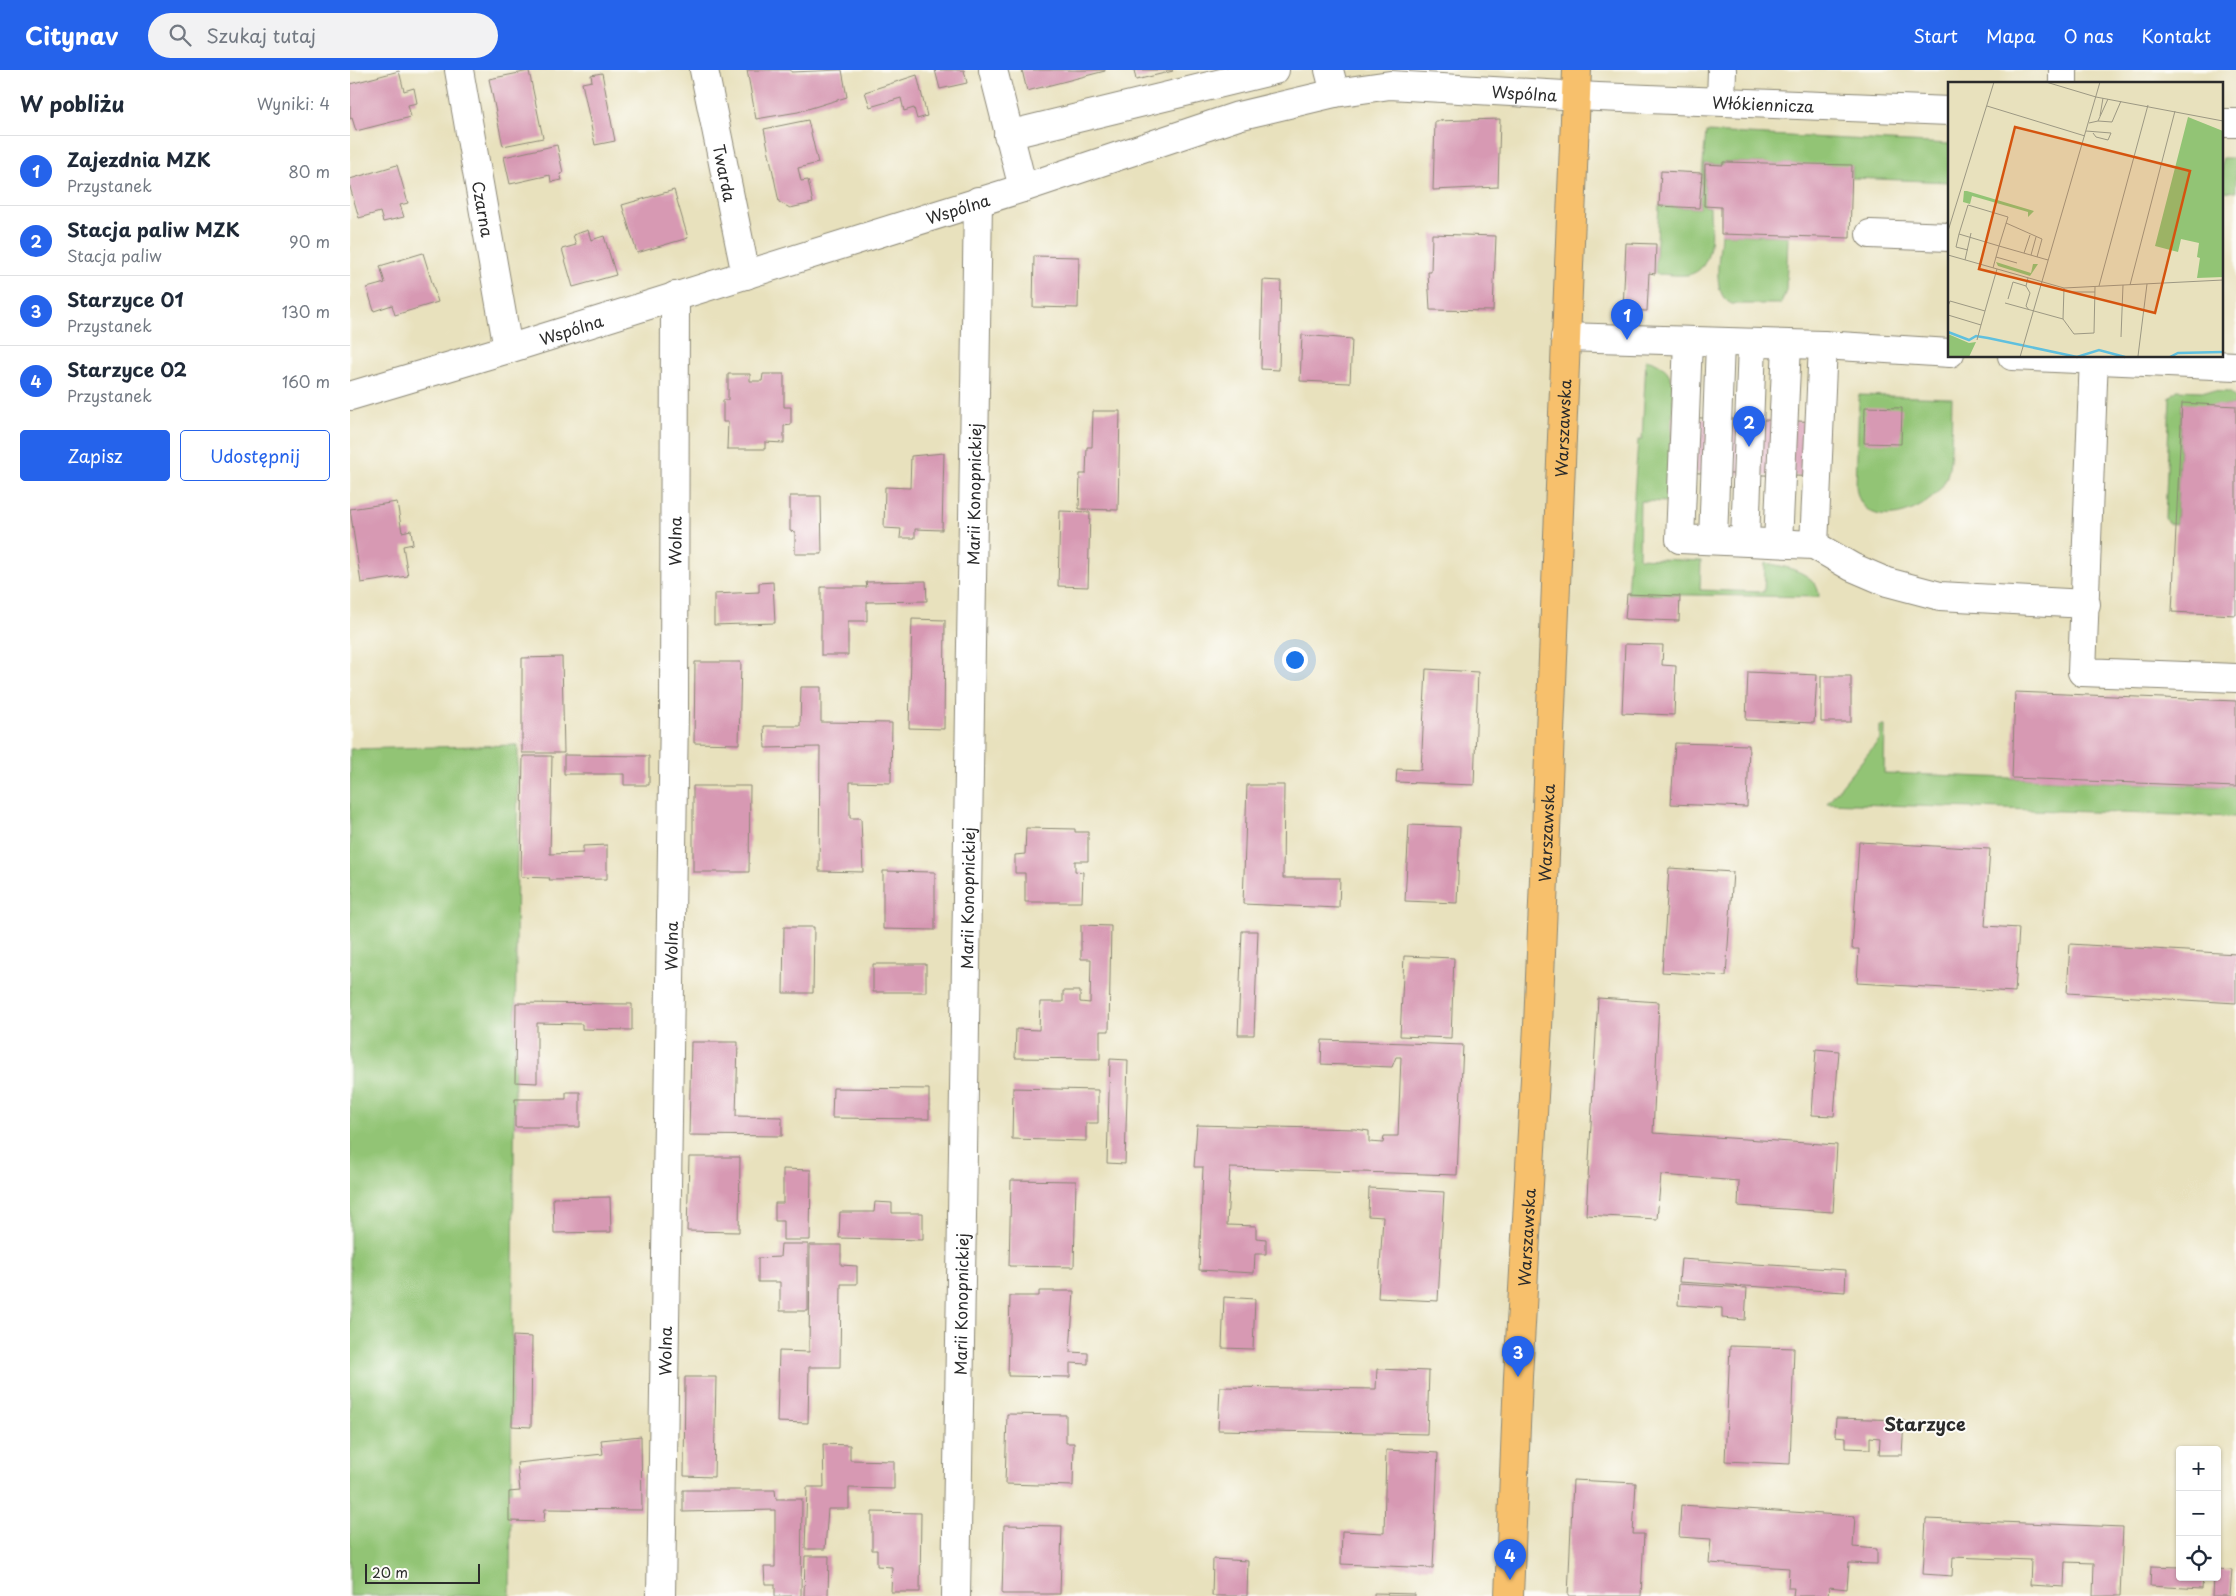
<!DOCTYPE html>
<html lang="pl">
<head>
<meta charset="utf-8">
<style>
	:root { --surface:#fff; --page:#f2f2f3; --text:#1f2937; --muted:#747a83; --line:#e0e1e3; --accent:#2563eb }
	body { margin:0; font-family:"Playpen Sans",sans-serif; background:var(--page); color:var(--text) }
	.controls { position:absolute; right:15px; bottom:15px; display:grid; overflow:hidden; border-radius:5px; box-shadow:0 1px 4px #0004 }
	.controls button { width:45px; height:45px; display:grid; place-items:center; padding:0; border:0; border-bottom:1px solid var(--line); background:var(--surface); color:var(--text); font:25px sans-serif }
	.scale { position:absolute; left:15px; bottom:12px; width:115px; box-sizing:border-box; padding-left:5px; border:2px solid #2b2b2b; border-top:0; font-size:14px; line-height:18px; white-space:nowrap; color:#2b2b2b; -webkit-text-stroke:4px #fdfcf7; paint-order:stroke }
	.you { position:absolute; left:944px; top:589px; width:18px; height:18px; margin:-12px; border:4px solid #fff; border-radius:50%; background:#1a73e8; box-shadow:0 0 0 8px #1a73e833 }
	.badge { display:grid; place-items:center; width:32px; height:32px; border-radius:50%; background:var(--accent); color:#fff; font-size:16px; font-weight:700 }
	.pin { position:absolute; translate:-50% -41px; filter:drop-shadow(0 1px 2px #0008) }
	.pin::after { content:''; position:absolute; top:26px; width:18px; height:15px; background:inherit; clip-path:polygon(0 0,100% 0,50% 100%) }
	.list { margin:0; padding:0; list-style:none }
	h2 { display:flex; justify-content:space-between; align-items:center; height:65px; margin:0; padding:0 20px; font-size:21px }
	h2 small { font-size:16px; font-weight:400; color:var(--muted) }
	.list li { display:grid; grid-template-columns:32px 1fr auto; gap:15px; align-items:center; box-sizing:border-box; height:70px; padding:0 20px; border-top:1px solid var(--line) }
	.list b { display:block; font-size:19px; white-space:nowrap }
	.list p { margin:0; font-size:16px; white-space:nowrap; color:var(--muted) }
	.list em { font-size:16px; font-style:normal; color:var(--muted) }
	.actions { display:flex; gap:10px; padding:15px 20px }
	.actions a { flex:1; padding:11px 0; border:1px solid var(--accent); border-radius:5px; text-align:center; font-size:18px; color:var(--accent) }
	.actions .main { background:var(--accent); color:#fff }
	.icon { flex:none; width:28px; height:28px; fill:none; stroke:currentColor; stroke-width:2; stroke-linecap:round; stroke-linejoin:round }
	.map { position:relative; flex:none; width:1886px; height:1526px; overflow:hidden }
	header { display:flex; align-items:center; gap:30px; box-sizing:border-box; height:70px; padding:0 25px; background:var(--accent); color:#fff }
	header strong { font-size:24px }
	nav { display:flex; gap:28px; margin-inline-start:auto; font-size:18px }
	.search { width:350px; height:45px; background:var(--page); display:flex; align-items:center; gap:12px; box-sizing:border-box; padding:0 18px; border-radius:28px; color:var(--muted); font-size:19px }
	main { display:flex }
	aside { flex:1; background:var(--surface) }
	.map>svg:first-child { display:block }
	.green { fill:#92c475; stroke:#5e7850 }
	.building { fill:#d799b3 }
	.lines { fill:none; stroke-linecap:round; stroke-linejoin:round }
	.minor-casing { stroke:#8a8674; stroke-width:30 }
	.major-casing { stroke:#8a8674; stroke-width:30 }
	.minor { stroke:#fff; stroke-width:28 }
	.major { stroke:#f7c06c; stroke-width:28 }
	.labels { text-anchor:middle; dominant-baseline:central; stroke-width:4; stroke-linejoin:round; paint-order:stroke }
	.street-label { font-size:16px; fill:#2b2b2b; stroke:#fdfcf7 }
	.neighbourhood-label { font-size:18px; font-weight:bold; fill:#2b2b2b; stroke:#fdfcf7 }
	.inset-river { fill:none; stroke:#60c0de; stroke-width:2.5 }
	.inset-road { fill:none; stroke:#9c9883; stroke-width:1 }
	.view { fill:#d5540f; fill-opacity:0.15; stroke:#d5540f; stroke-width:2.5 }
	.inset-edge { fill:none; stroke:#2b2b2b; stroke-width:2.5 }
</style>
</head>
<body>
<header>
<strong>Citynav</strong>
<div class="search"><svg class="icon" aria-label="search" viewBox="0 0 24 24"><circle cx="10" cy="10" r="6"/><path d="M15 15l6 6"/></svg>Szukaj tutaj</div>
<nav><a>Start</a><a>Mapa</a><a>O nas</a><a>Kontakt</a></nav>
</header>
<main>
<aside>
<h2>W pobliżu<small>Wyniki: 4</small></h2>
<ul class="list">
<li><span class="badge">1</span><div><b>Zajezdnia MZK</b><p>Przystanek</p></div><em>80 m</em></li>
<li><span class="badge">2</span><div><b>Stacja paliw MZK</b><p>Stacja paliw</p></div><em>90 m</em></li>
<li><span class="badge">3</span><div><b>Starzyce 01</b><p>Przystanek</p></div><em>130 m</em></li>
<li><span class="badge">4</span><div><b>Starzyce 02</b><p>Przystanek</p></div><em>160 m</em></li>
</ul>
<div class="actions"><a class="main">Zapisz</a><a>Udostępnij</a></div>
</aside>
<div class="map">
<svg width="1886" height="1526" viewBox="0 0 1886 1526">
	<rect width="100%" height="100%" fill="#fdfcf7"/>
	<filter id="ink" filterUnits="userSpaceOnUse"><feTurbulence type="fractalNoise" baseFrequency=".02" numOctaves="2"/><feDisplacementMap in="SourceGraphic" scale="10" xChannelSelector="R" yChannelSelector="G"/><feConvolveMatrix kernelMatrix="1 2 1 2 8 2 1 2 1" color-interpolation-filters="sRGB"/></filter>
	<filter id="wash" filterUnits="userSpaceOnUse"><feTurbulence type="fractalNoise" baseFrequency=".0096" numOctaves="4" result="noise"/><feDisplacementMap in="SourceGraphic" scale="20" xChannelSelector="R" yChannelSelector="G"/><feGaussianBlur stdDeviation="1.12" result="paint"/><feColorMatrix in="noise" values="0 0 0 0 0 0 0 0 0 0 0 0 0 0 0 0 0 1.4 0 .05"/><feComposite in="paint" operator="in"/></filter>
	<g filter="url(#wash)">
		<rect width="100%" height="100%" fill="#e8e1bd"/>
		<!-- green -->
		<path class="green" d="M1356 62 1600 74V112L1502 108V96L1373 92V95L1355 94 1354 136 1360 137C1360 158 1367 200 1337 205 1327 206 1315 204 1305 204L1309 136 1349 138Z
			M1872 88H1886V122L1872 121Z
			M1371 164 1438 166 1436 221 1431 234H1382C1360 225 1370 184 1371 164Z
			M1296 289C1312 293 1318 299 1324 315L1319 432 1290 431 1289 488 1351 491 1350 520 1414 522 1415 493C1433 496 1469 502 1469 527L1277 524 1288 370H1292Z
			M1827 320 1880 322 1885 328V336L1832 334 1826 455 1819 454 1815 448 1820 327Z
			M1509 325 1602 328C1601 348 1603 392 1596 409 1582 444 1509 467 1506 415Z
			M1530 656H1535L1534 703 1886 717V747L1477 733 1530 669Z
			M168 675 160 1526H0V679Z"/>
		<g id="blocks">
			<!-- building -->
			<path class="building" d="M397 0H441V2L492 0 497 27 448 42 406 49Z
				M585 0H614L617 13 590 19Z
				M672 0H755V1L677 21Z
				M784 0H822L823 1 786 10Z
				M49 1 54 21 64 18 67 33 58 35 61 47 6 61 2 48 0 49V14Z
				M179 1 193 68 153 76 139 9Z
				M252 3 265 71 245 75 232 13 242 11 241 5Z
				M567 5 577 46 567 49 564 38 554 41 551 28 520 37 515 22Z
				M1150 49 1148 117 1083 120 1085 51Z
				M458 50 468 93 448 98 451 111 458 110 463 133 440 138 429 132 414 59Z
				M207 75 213 103 210 104 212 110 201 112 200 105 160 114 154 87Z
				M1373 92 1502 95 1500 168 1371 164V137L1354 136 1355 94 1373 95Z
				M47 95 58 133 50 135 54 147 33 152 30 142 9 148 0 117V109Z
				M1311 101 1352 103 1349 138 1309 136Z
				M324 120 338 168 287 183 272 135Z
				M238 160 241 170 254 166 266 205 223 217 212 179 226 175 223 165Z
				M1082 164 1146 166 1143 241 1080 240 1078 202H1081Z
				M1276 173 1306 174 1305 204 1299 203 1297 241 1273 240Z
				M73 183 88 232 45 245 42 235 24 241 17 218 35 213 30 196Z
				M684 186 729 187 728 238 683 237Z
				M913 210 931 211 929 300 911 299Z
				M952 265 1002 269 1000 313 950 311Z
				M378 304H400V311H412L413 304H434V337H441V355L434 356V373L415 372V379H377L378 352H373V330H378Z
				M1832 333 1886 336V545L1822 542Z
				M1515 337 1552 338 1551 374 1514 373Z
				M743 341H770L768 440 729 439 730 404H736L737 377H742Z
				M1322 347 1477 352 1475 407 1321 402Z
				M594 383 592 460 565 459V468H550L551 459 534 458 535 417 560 418 561 386Z
				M440 426H471L472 484H445V462L440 461Z
				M47 432 52 462 61 460 63 474 53 476 58 506 11 513 0 439Z
				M710 441 740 442 738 517 708 516Z
				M576 511 577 531 517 532V551H498V585H471V517H517L516 512Z
				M423 512 425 553 364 555V524L409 522V513Z
				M1277 524 1330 526 1329 551 1275 549Z
				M562 549 595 550 594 659 559 658Z
				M1275 574 1313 575 1312 595 1326 596 1324 645 1272 643Z
				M212 587 214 683H172V588Z
				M345 592H391L389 674 344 673Z
				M1076 599 1128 602 1124 715 1046 712 1047 699 1071 700Z
				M1398 602 1467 605 1464 653 1396 650Z
				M1471 606H1501V652H1471Z
				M451 617H471V652L542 653 541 713 500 712V748H511L513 802 469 801 470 677 415 678 414 656H450Z
				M1665 622 1886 631V717L1662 708Z
				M1325 673 1399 675 1397 737 1321 734Z
				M214 685 299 686V715H274V704H214Z
				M173 686H202L200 784 233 783V776L257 775V809L199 810 200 808 171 807Z
				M897 715H934L933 808H990L989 838 893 834Z
				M343 716H400L399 802H343Z
				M1059 755 1110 757 1107 833 1055 831Z
				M676 758 725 759V762H738V791H725V801L733 802 732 832H675V803H665V785L675 784Z
				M1509 772 1640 779 1635 856 1669 858 1665 922 1507 913 1509 879H1502Z
				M1319 798 1383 802 1376 906 1312 902Z
				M533 801 585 802V860L533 859Z
				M731 855 761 856 759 961H750V989L665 988 666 959 689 960 690 932H713V921H730V932L740 933 741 889H731Z
				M434 857H464L463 923H433Z
				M892 861H908L904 965H888Z
				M1720 874 1886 884V933L1717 923Z
				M1054 886 1104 888 1101 968 1050 966Z
				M523 894H576V922H523Z
				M1248 928 1309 932 1303 1063 1487 1075 1483 1142 1388 1136 1389 1111 1311 1105 1307 1149 1236 1145Z
				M166 933 282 934V960L232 959V954L187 953V1013L165 1012Z
				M972 970 1113 975 1107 1105 880 1098 877 1155 906 1156V1168L916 1169V1184H905L904 1203 849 1200 853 1097H844L847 1055 1005 1059 1019 1061V1072L1033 1073 1034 1066H1048L1051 987H1046L1042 997 971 994Z
				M341 972H388L386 1046 432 1047V1066L339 1065Z
				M1466 979 1489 981 1484 1046 1462 1045Z
				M760 989 778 990 775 1094 757 1093Z
				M483 1018 579 1019V1049L482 1048Z
				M663 1018 748 1020V1053H736V1071L662 1069Z
				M216 1022H230V1057H165V1029H216Z
				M339 1087H390L389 1162 337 1161Z
				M433 1099 461 1100 460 1170H433V1151H425V1133H433Z
				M661 1110 726 1111 724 1197 659 1196Z
				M1019 1118 1094 1122 1088 1231 1028 1228 1033 1147 1018 1146Z
				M260 1127 261 1162 204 1163 203 1128Z
				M525 1132 542 1133V1143H573V1170L489 1168 490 1142H524Z
				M431 1174H458V1241H430V1212H408V1188L430 1187Z
				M460 1175H491V1195L507 1196V1214H491L490 1297H459L458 1353 427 1352 429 1281 459 1282Z
				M1331 1189 1496 1200 1495 1222 1329 1212Z
				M1329 1214 1397 1218 1395 1250 1372 1248V1238L1328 1235Z
				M689 1221H724L720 1282 738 1283V1294L720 1293V1307L658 1306 660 1226H689Z
				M874 1227 905 1229 903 1279 872 1278Z
				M163 1266 182 1267 181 1357 162 1356Z
				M1380 1276 1444 1278 1440 1394 1375 1391Z
				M1027 1299 1079 1301 1077 1364 868 1360 870 1317 1026 1319Z
				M335 1307H366L364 1407 334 1406Z
				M657 1344 716 1345V1373H724L723 1416 655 1414Z
				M1486 1348 1554 1350 1552 1385H1529L1530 1368 1520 1367V1379L1496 1378V1367L1485 1366Z
				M291 1366 292 1440 195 1439 194 1452 159 1451V1422L170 1421 167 1393 253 1384 251 1370Z
				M473 1374 500 1375V1390L544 1391V1419L499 1418V1439H478L475 1479H455L457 1417H474Z
				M1036 1380 1088 1383 1083 1498 991 1494 992 1461 1034 1463Z
				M1223 1410 1286 1413 1283 1464H1294L1291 1526H1218Z
				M333 1420H425L426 1429H452L451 1526H425V1514H415L414 1497H425V1440L333 1442Z
				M1331 1435 1505 1446 1503 1477 1527 1479V1494L1499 1493 1497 1519 1479 1517 1478 1526H1443L1444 1518H1438L1439 1498 1359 1493 1361 1469 1329 1467Z
				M522 1442 571 1443 570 1522H541L542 1497 527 1496V1480H522Z
				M1576 1449 1773 1457 1770 1526H1743L1744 1493 1715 1492 1714 1517 1680 1515 1681 1490 1603 1487 1602 1506 1573 1504Z
				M654 1455 712 1456 710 1524H652Z
				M455 1486H479L478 1526H454Z
				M863 1489 898 1491 897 1526H862Z
				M1801 1496 1830 1497V1507H1853L1852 1519 1800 1516Z
				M1867 1499 1882 1500 1880 1526H1862L1863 1507H1867Z
				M1024 1523 1065 1524V1526H1024Z"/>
		</g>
	</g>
	<g filter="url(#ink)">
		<use href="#blocks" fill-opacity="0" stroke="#8a8674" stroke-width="1"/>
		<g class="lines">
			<!-- minor casing -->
			<g class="minor-casing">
				<g id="minor">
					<path id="s1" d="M109 0 158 279"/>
					<path id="s2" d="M354 0 396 205"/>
					<path d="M643 0 673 118"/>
					<path d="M979 0 985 23"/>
					<path d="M1713 0V14"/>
					<path d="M1371 31 1372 0"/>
					<path d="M1872 53H1886"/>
					<path d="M658 65 925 0"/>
					<path d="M1520 164 1600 167"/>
					<path d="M1215 267 1473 275 1600 283"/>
					<path d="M1338 271 1330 469 1464 475 1502 497 1537 512 1590 526 1736 534"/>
					<path d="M1662 286 1886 296"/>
					<path d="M1744 286 1732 602 1886 608"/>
					<path id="s3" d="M0 326 158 279 673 118 888 46 985 23 1040 15 1248 27 1600 41"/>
					<path d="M1363 470 1370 272"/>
					<path d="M1395 471 1402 273"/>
					<path d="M1428 473 1437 275"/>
					<path d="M1464 475 1473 275"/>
					<path id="s4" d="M311 1526 324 642 325 226"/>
					<path id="s5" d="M606 1526 628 131"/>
				</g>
			</g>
			<!-- major casing -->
			<g class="major-casing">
				<g id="major">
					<path id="s6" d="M1159 1526 1168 1307 1188 956 1227 0"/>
				</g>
			</g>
			<!-- minor -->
			<use href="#minor" class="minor"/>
			<!-- major -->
			<use href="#major" class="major"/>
		</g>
	</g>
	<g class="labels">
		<!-- street labels -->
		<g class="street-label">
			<text stroke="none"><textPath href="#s3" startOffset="1221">Wspólna</textPath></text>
			<text stroke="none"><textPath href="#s3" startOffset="1460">Włókiennicza</textPath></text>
			<text stroke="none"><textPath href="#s2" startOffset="105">Twarda</textPath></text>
			<text stroke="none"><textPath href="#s3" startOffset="636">Wspólna</textPath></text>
			<text stroke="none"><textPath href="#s1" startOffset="141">Czarna</textPath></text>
			<text stroke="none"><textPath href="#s3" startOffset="231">Wspólna</textPath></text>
			<text stroke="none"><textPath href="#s6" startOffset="1169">Warszawska</textPath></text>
			<text stroke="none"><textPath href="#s5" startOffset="1102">Marii Konopnickiej</textPath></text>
			<text stroke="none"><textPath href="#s4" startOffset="1055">Wolna</textPath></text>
			<text stroke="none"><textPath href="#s6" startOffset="764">Warszawska</textPath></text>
			<text stroke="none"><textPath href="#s5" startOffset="698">Marii Konopnickiej</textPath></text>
			<text stroke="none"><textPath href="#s4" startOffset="650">Wolna</textPath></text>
			<text stroke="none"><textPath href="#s6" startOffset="359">Warszawska</textPath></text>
			<text stroke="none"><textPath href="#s5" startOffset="292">Marii Konopnickiej</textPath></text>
			<text stroke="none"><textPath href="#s4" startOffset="245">Wolna</textPath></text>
		</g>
		<!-- neighbourhood labels -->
		<g class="neighbourhood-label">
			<text x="1575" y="1353">Starzyce</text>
		</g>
	</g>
	<!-- overview -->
	<g transform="translate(1598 12)">
		<rect width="275" height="275" fill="#e8e1bd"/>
		<path d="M240 35 275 49V195L249 196 252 176 249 175 251 161 233 157 230 170 207 164ZM16 109H19L86 129 80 135V130L24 114 22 122 15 120ZM48 180 83 191 85 182H90L82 194 50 184ZM0 252 21 261 28 260 21 275H0Z" fill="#92c475"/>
		<path class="inset-river" d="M0 250 21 258 28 254 40 256 129 275 151 268 177 275M222 275 230 271 275 270"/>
		<path class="inset-road" d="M98 0 148 15M148 15 275 39M39 24 137 54M152 34 155 16M150 39 164 40 173 19M141 41 150 39 160 17M138 49 163 51 160 58 148 55 145 51M58 141 94 157 89 175M0 149 46 0M11 152 8 165 20 168M76 171 82 153M0 173 116 206 275 198M83 173 88 155M48 175 69 181M17 178 23 151M45 186 51 164 11 152 20 123 60 135 51 164 100 178M80 196 78 204 82 211 78 224 81 228M182 203 227 29M151 204 200 23M121 210H147M60 217 65 200 78 204M57 221 115 237 116 206M0 224 2 219 37 229M0 233 33 243 49 187M115 237 126 252 146 251 147 205M173 255 175 203M29 258 33 243M190 274 199 202M72 275 152 0"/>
		<path class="view" d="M67 45 242 89 207 231 31 187Z"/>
		<rect width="275" height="275" class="inset-edge"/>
	</g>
</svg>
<div class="controls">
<button>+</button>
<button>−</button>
<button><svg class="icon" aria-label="locate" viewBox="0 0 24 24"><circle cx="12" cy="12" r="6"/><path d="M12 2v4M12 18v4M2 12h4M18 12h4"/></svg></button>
</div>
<div class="scale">20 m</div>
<div class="you"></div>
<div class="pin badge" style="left:1277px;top:270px">1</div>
<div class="pin badge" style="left:1399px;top:377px">2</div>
<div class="pin badge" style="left:1168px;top:1307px">3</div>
<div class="pin badge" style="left:1160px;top:1510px">4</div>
</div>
</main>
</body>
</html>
